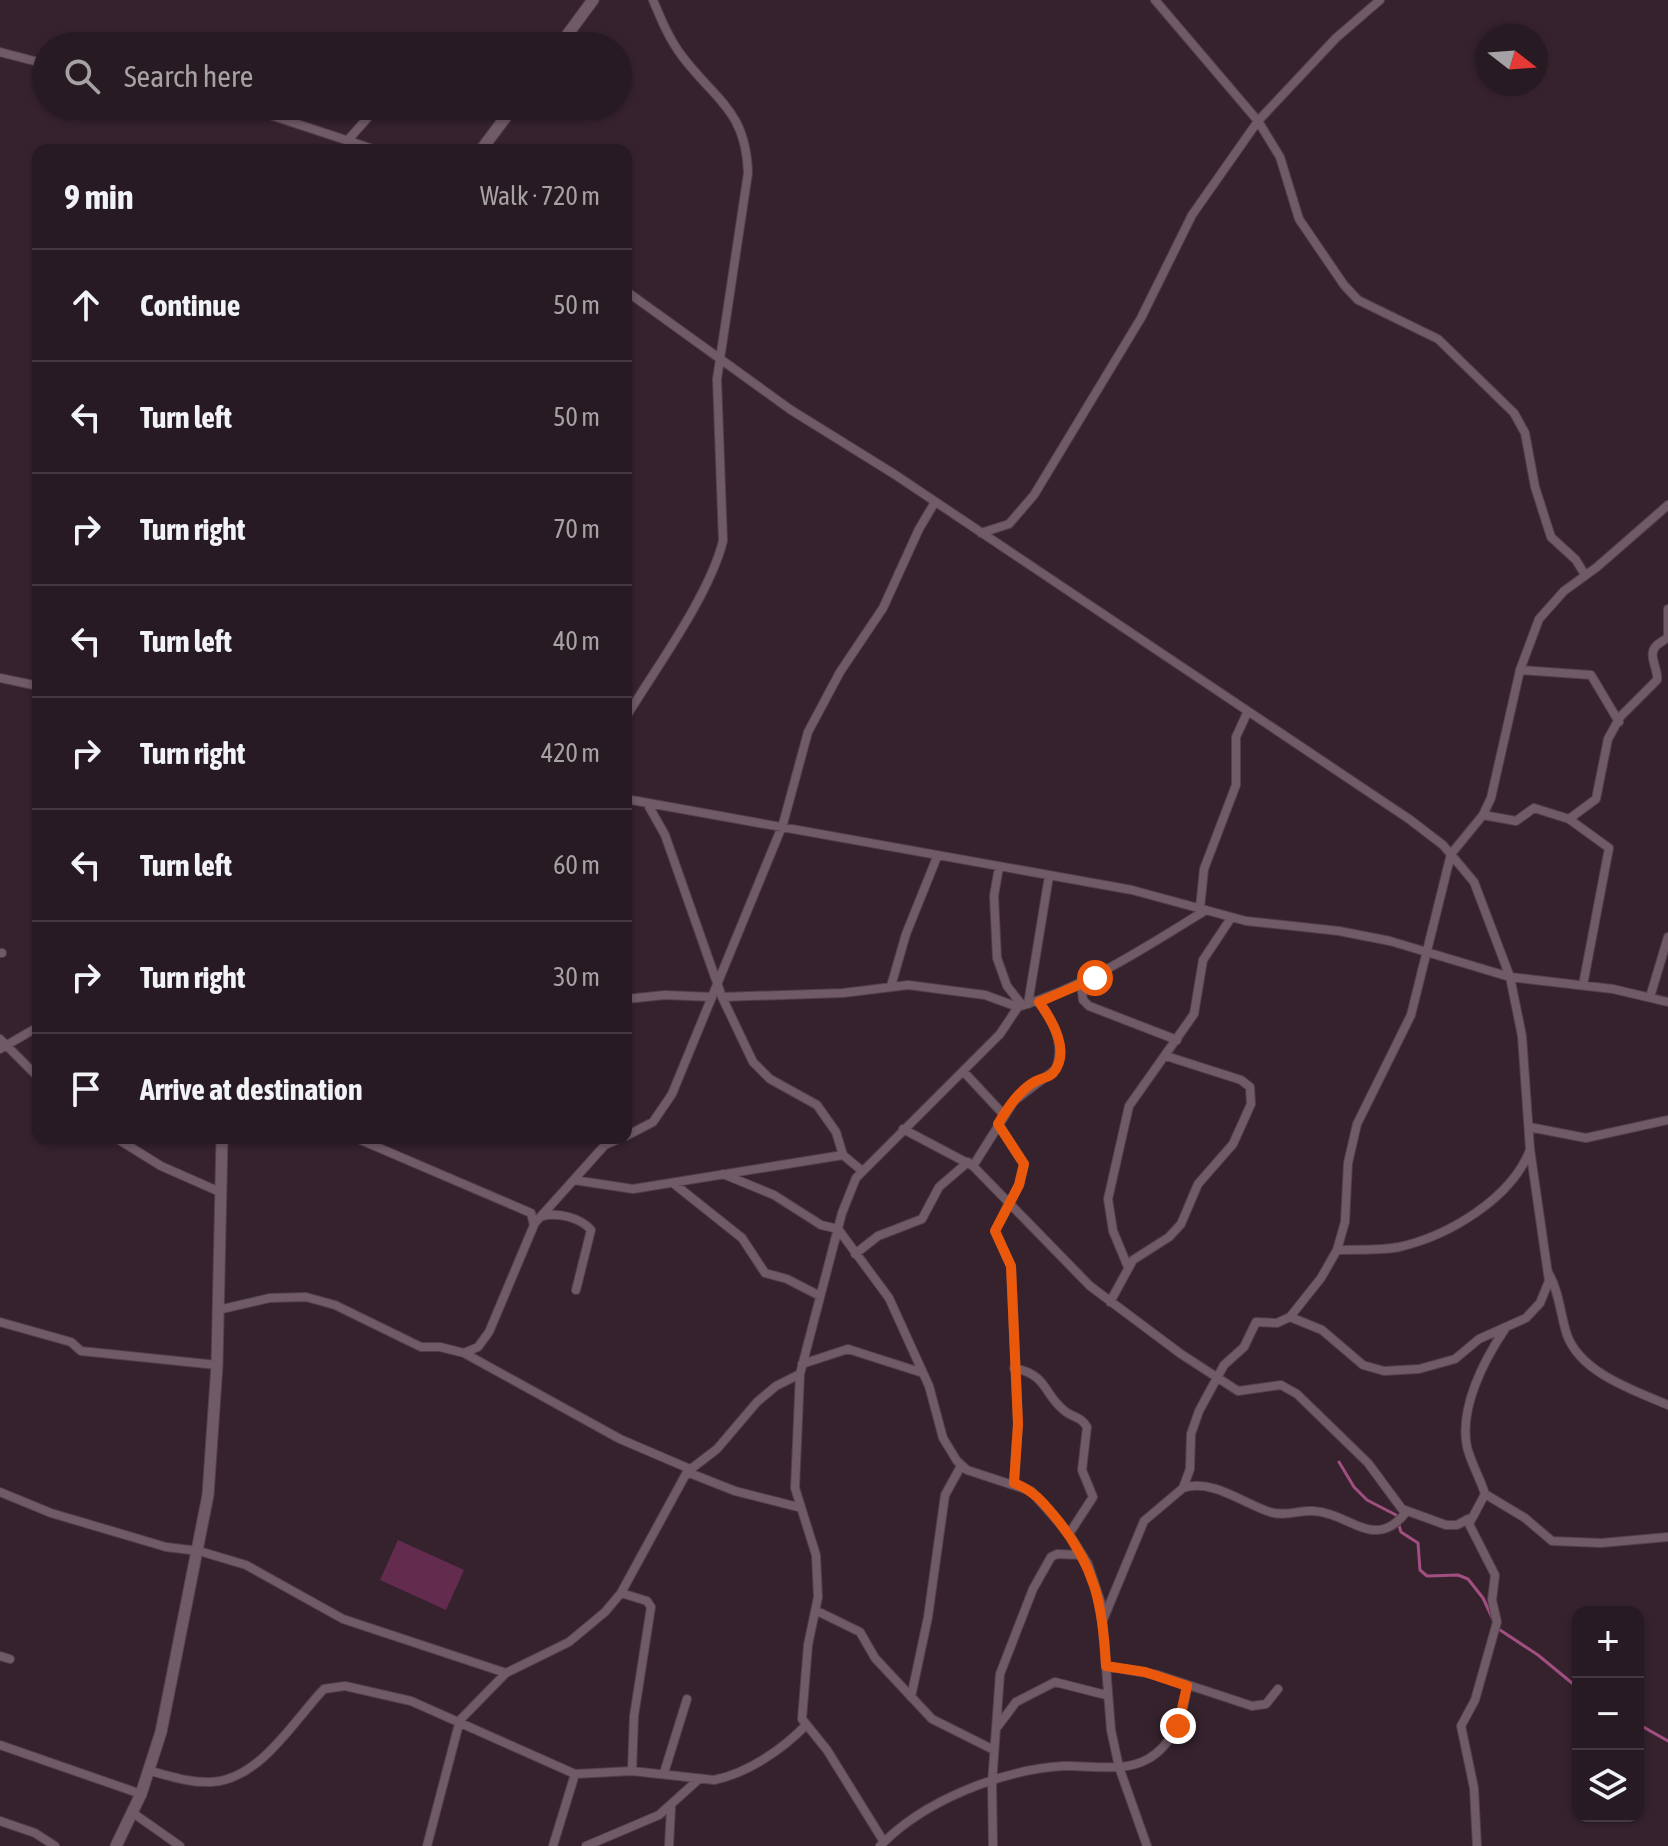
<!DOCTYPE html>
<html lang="en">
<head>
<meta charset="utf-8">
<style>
	:root { --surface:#281a22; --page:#30232a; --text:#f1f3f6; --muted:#a5a1a5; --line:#443840 }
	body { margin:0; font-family:"Asap Condensed",sans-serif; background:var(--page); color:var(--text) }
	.controls { position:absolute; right:24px; bottom:24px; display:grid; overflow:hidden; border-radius:16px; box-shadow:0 2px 6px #0004 }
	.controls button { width:72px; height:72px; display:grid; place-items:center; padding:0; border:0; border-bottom:2px solid var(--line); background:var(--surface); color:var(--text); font:40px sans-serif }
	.compass { position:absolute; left:1476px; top:24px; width:72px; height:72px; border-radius:50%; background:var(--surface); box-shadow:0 2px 6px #0004; rotate:107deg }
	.stop { position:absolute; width:24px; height:24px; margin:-18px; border:6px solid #ea580c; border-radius:50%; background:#fff }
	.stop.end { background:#ea580c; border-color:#fff; box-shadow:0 2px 8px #0008 }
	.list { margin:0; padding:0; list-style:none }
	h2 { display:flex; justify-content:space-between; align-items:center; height:104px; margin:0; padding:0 32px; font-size:34px }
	h2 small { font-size:26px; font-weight:400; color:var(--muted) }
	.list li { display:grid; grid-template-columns:52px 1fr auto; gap:24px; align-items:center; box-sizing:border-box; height:112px; padding:0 32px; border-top:2px solid var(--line) }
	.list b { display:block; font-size:30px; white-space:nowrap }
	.list em { font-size:26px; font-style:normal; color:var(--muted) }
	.icon { flex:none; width:44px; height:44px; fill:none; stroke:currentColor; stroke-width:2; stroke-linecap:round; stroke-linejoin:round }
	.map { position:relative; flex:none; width:1668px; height:1846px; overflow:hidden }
	.search { position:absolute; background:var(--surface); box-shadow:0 2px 6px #0004; left:32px; top:32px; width:600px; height:88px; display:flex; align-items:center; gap:20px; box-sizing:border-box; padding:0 28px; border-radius:44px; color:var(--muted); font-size:30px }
	.panel { position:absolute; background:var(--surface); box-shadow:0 2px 6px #0004; left:32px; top:144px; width:600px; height:1000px; border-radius:16px }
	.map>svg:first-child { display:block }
	.green { fill:#632c4e }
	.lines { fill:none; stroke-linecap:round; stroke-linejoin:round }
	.stream { stroke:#a14f80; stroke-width:3 }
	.minor-casing { stroke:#504049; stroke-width:10 }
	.tertiary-casing { stroke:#504049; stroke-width:13 }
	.minor { stroke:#705a66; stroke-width:8 }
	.tertiary { stroke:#705a66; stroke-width:11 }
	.route { stroke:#ea580c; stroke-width:10 }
</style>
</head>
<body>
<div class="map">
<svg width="1668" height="1846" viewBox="0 0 1668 1846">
	<rect width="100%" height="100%" fill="#35222d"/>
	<!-- green -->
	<path class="green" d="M398 1540 464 1570 446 1610 380 1580Z"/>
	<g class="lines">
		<!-- stream -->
		<path class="stream" d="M1339 1462 1354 1487 1367 1500 1396 1515 1401 1532 1418 1543 1420 1570 1427 1576 1458 1575 1468 1579 1483 1598 1497 1628 1538 1655 1578 1688
			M1638 1724 1668 1741"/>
		<!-- minor casing -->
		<g class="minor-casing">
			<path id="minor" d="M1155 0 1258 121 1280 157 1299 219 1344 285 1358 300 1438 339 1514 413 1525 433 1535 487 1551 537 1576 560 1585 575
				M0 52 46 64
				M243 106 376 150
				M348 140 378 106
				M626 291 791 410 894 474 1409 819 1443 845 1474 882 1510 977 1522 1036 1530 1149 1549 1281 1540 1303 1526 1318 1479 1339 1455 1359 1419 1369 1384 1371 1363 1365 1322 1330 1290 1317
				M981 533 1009 524 1034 495 1141 318 1192 215 1258 121 1336 38 1380 0
				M1520 670 1591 675 1619 722
				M0 678 38 686
				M626 717C656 668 709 596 723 541L717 379 748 173C746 110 715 100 682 56 669 39 661 19 653 0
				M626 799 1132 890 1246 921 1339 931 1390 941 1510 977 1613 989 1668 1002
				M647 803 665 835 722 997 753 1062 770 1079 817 1105 836 1132 843 1155 861 1170
				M1483 815 1516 821 1534 808 1569 819
				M999 867 994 896 997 958 1007 986 1022 1005
				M1200 908 1204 869 1236 785V737L1247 713
				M0 953H2
				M1081 984 1083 1000 1089 1006 1177 1040
				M1583 985 1609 848 1569 819 1596 799 1608 739 1620 717 1657 680C1659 670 1647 655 1656 646 1660 642 1664 641 1668 637V609
				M891 986 906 934 937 857
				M722 997 843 993 908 985 985 995 1018 1007
				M1650 997 1668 937
				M626 999 665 995 712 997
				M1028 1004 1049 876
				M0 1039 38 1077
				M0 1049 38 1027
				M963 1071 1004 1115
				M998 1124 1024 1164 1019 1185 995 1231 1011 1266 1018 1424 1014 1483
				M1529 1127 1586 1138 1668 1120
				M903 1129 973 1166 1090 1286 1181 1354 1238 1391 1281 1385 1297 1394 1368 1463 1402 1509 1446 1525H1457L1468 1519
				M626 1136 653 1122 672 1094 783 824 808 732 840 672 883 608 919 529 935 502
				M116 1138 161 1166 220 1192
				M221 1141 234 1138
				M973 1166 1014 1101 1056 1069C1065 1044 1054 1022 1039 1002
				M723 1174 774 1195 821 1225 838 1229 889 1298 929 1386 943 1438 957 1461 967 1470 1031 1491 1069 1534 1088 1564 1101 1603 1111 1730 1119 1767 1147 1846
				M574 1180 633 1189 843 1155
				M673 1183 742 1238 765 1273 787 1279 820 1296
				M543 1216C558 1212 581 1218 591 1230L576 1290
				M534 1224 605 1145 621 1138
				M1337 1250C1357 1249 1379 1251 1399 1247 1448 1236 1511 1199 1530 1150
				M855 1254 878 1236 922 1219 939 1187 968 1162
				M1128 1267 1113 1231 1108 1199 1129 1106 1194 1014 1203 960 1231 918
				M1549 1274C1560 1294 1560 1314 1567 1335 1581 1373 1633 1390 1668 1405
				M1110 1302 1133 1260 1169 1237 1181 1224 1198 1184 1233 1144 1251 1104 1250 1087 1241 1080 1166 1056
				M218 1310 270 1298 306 1297 335 1305 421 1347H440L464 1353 478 1347 489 1332 534 1225 531 1213 356 1138
				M0 1322 71 1342 81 1351 217 1365
				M464 1353 620 1439 690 1469
				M802 1364 848 1349 923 1373
				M1014 1368C1050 1376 1042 1394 1066 1412 1075 1418 1081 1417 1087 1427L1082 1470 1093 1497 1069 1534
				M687 1472 735 1491 798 1507
				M1183 1488C1212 1478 1244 1504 1270 1512 1285 1517 1299 1510 1313 1511 1351 1513 1375 1553 1407 1511
				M0 1492 51 1513 166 1547 199 1551 246 1565 343 1619 506 1673
				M1485 1494 1525 1518 1552 1541 1601 1543 1668 1537
				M621 1593 647 1601 651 1607 634 1716 632 1771
				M817 1611 860 1632 875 1658 932 1719 994 1750
				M1103 1620 1144 1521 1183 1488 1190 1469 1191 1434 1199 1411 1224 1365 1244 1347 1256 1322 1277 1323 1290 1317 1321 1278 1337 1250 1345 1222 1348 1163 1357 1124 1411 1015 1451 854 1483 815 1491 798 1520 670 1539 619 1564 591 1597 567 1668 505
				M0 1656 10 1659
				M1106 1666 1158 1675 1252 1706 1266 1704 1278 1689
				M911 1697 928 1617 945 1495 961 1466
				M998 1726 1016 1702 1055 1682 1106 1695
				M0 1745 141 1794
				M150 1771C170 1776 190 1783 211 1782 260 1780 294 1720 324 1689L345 1686 411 1701 575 1774 632 1771 714 1780C748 1773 783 1749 806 1725
				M664 1773 687 1699
				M133 1813 180 1846
				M0 1821 35 1833 55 1846
				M884 1842 827 1750 802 1719 808 1645 818 1597 816 1555 795 1488 800 1374 842 1213 856 1178 1000 1034 1018 1007C1089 985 1144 948 1206 910
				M427 1846 460 1720 506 1673 569 1642 605 1612 621 1593 687 1472 717 1449 757 1402 776 1386 800 1374
				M553 1846 575 1774
				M586 1846 659 1815 699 1779
				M669 1846 671 1808
				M880 1846C923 1801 1001 1770 1063 1766 1091 1765 1123 1773 1148 1759 1174 1744 1184 1713 1187 1686
				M993 1846 992 1783 1000 1674 1033 1589 1051 1557 1057 1554 1082 1555
				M1477 1846 1474 1788 1461 1726 1475 1700 1497 1622 1492 1600 1495 1575 1469 1524 1485 1494C1480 1478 1471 1463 1467 1447 1459 1408 1484 1360 1505 1329"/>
		</g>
		<!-- tertiary casing -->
		<g class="tertiary-casing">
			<path id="tertiary" d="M559 46 593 0
				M481 150 514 106
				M116 1846 141 1794 161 1732 208 1495 217 1365 222 1138"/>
		</g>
		<!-- minor -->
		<use href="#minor" class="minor"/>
		<!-- tertiary -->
		<use href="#tertiary" class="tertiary"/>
	</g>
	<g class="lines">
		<!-- route -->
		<path class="route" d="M1095 978 1039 1002C1052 1020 1071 1052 1053 1073 1048 1078 1042 1078 1036 1081 1019 1090 1007 1109 998 1124L1024 1164 1019 1185 995 1231 1011 1266 1018 1424 1014 1483C1033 1490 1043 1502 1056 1518 1095 1566 1103 1605 1106 1666L1145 1672 1187 1686 1178 1726"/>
	</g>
</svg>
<div class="controls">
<button>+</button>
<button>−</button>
<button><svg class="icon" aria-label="layers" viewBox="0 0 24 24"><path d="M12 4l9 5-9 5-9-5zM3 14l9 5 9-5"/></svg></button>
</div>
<svg class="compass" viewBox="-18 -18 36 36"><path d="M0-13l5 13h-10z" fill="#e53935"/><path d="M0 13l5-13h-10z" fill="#a5a1a5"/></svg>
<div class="stop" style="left:1095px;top:978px"></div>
<div class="stop end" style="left:1178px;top:1726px"></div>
<div class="search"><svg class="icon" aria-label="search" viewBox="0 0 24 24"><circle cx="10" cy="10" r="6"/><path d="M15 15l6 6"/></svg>Search here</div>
<section class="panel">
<h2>9 min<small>Walk · 720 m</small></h2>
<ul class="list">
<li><svg class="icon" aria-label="ahead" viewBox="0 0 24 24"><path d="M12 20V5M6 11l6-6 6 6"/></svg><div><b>Continue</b></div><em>50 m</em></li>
<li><svg class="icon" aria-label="left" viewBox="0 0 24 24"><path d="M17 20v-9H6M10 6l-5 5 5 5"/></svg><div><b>Turn left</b></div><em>50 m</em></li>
<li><svg class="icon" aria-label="right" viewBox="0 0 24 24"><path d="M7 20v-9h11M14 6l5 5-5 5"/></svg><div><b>Turn right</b></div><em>70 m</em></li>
<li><svg class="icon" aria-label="left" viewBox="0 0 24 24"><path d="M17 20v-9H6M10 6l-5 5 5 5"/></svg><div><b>Turn left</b></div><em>40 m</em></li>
<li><svg class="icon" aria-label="right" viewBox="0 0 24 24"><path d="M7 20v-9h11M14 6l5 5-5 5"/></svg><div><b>Turn right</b></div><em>420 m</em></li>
<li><svg class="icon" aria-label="left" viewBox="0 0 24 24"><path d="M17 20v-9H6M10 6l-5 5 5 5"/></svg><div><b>Turn left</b></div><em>60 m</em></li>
<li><svg class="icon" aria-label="right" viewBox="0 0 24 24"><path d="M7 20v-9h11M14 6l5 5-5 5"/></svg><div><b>Turn right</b></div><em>30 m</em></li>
<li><svg class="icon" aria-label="arrive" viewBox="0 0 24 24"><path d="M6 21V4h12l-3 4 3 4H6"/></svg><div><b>Arrive at destination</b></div></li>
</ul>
</section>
</div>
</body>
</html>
